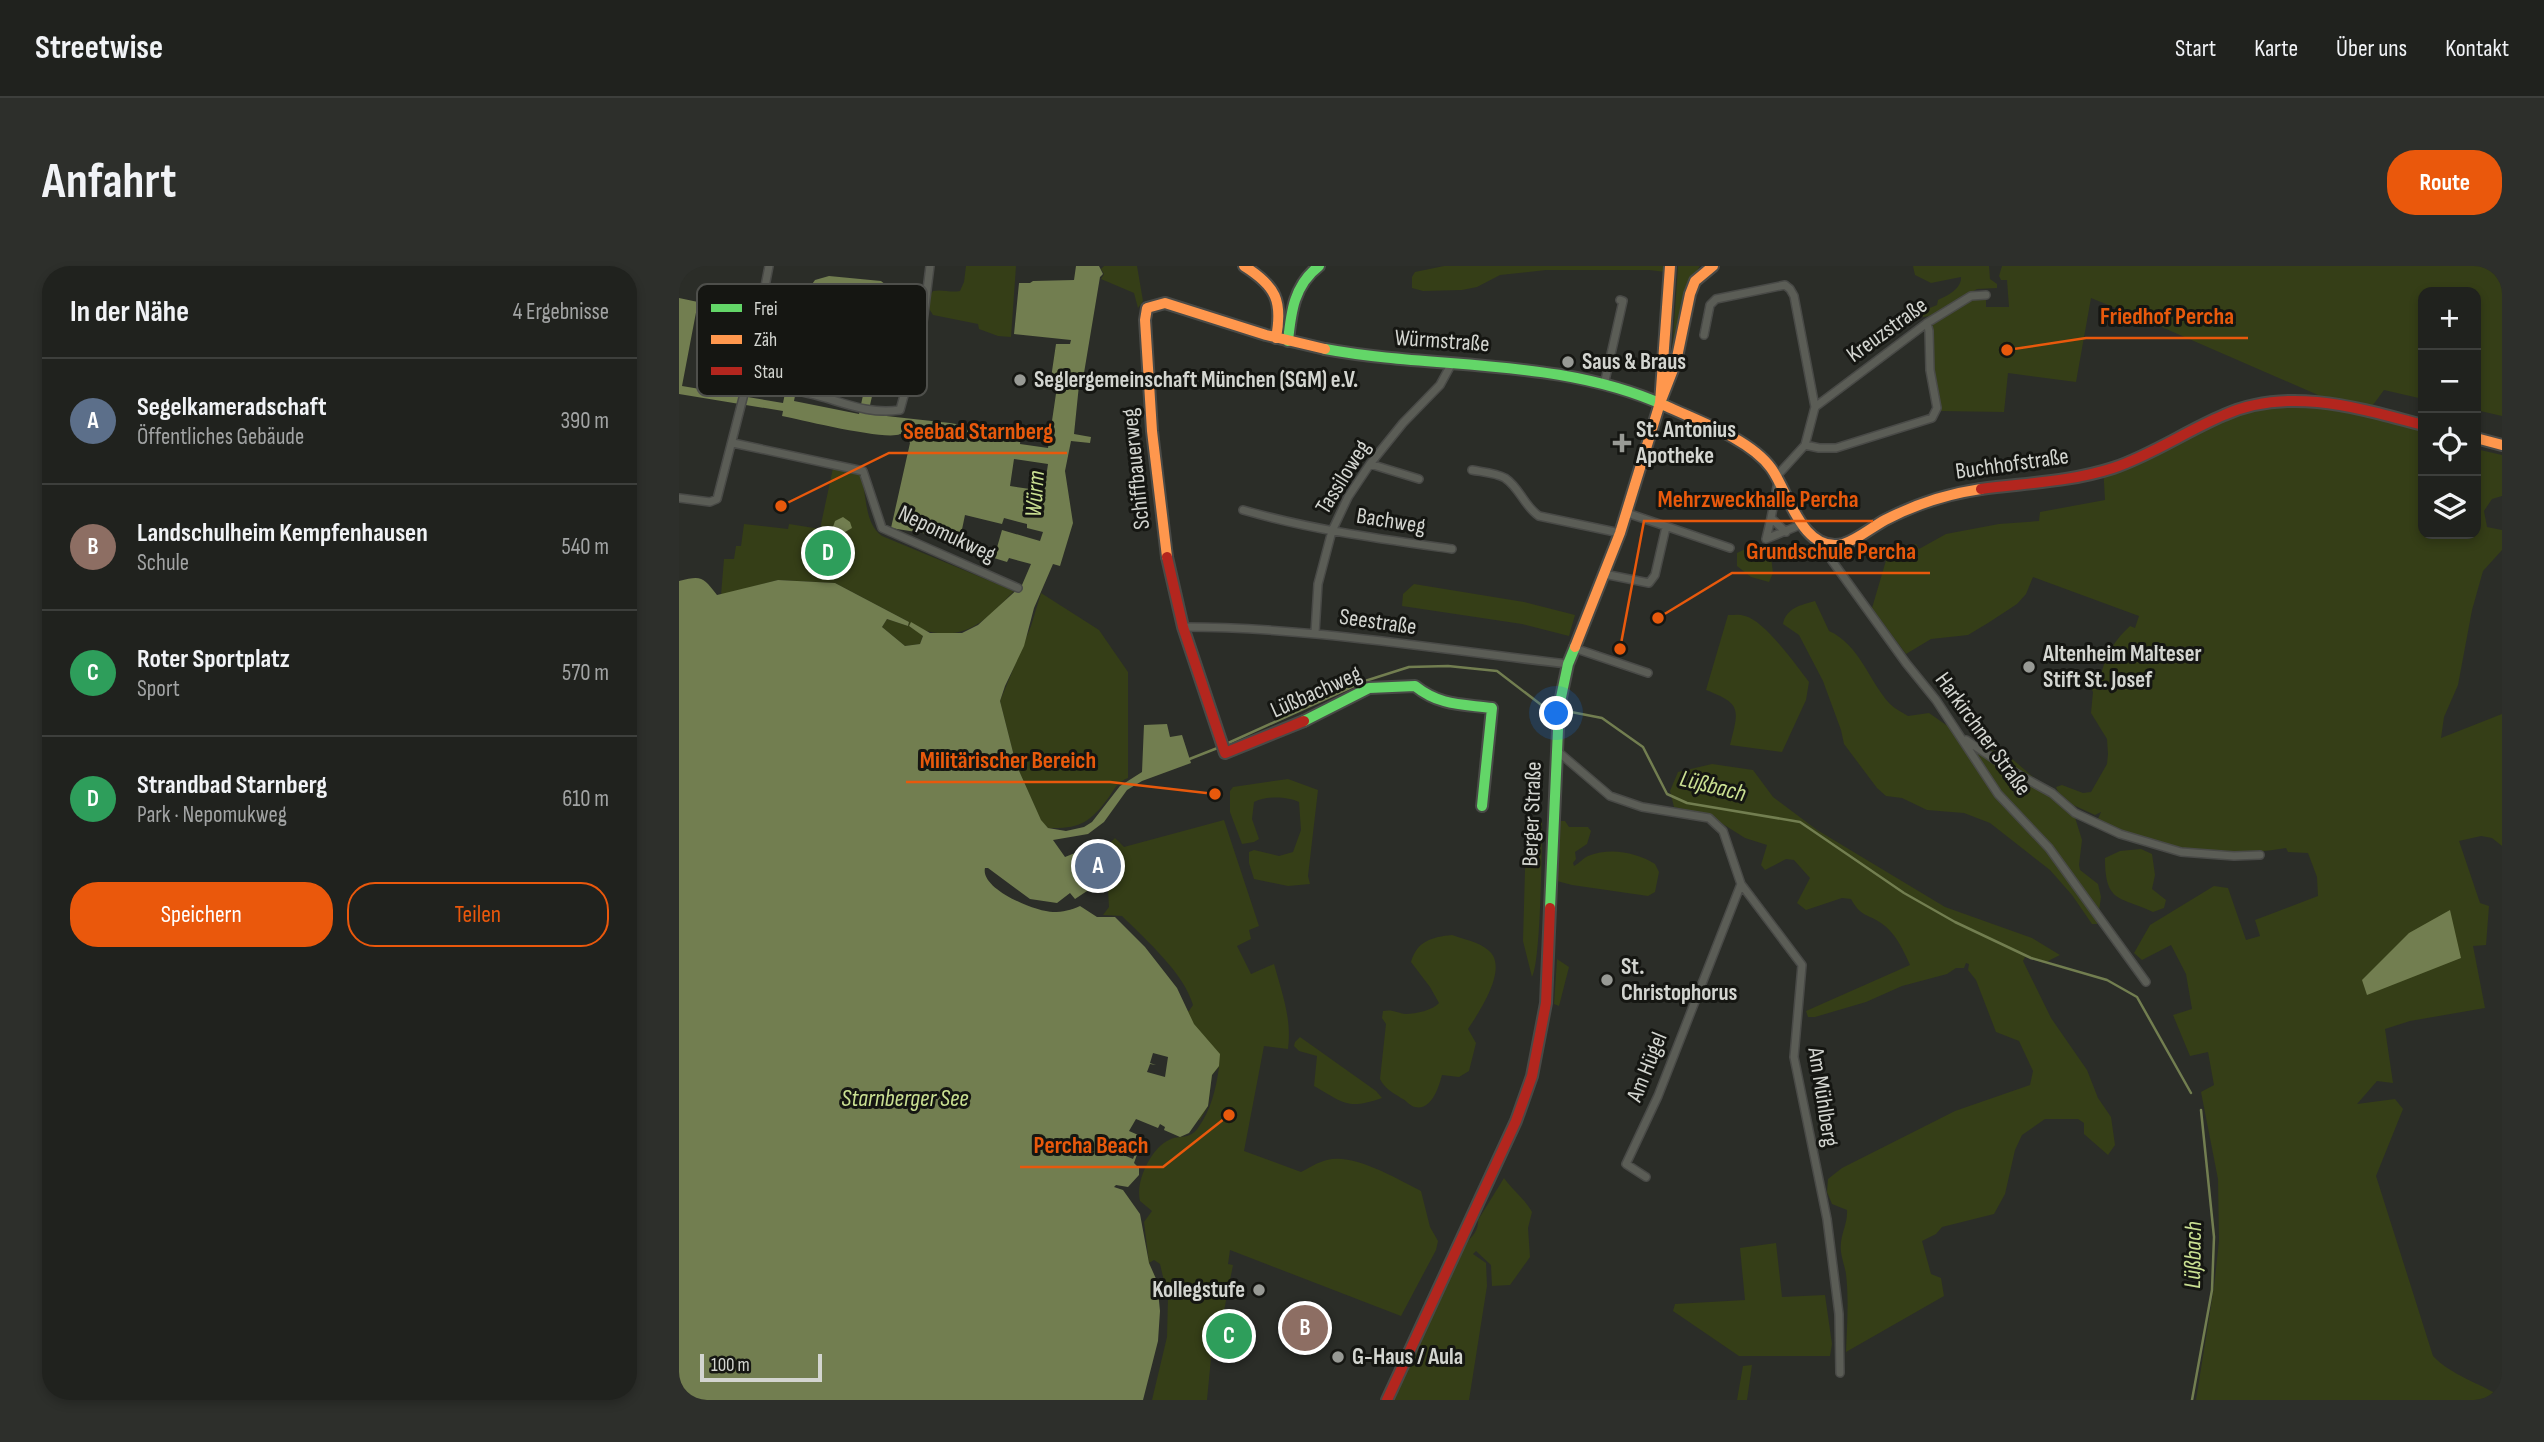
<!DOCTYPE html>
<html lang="de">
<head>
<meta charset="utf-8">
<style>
	:root { --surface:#20221e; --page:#2d2f2b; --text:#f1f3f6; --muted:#a2a4a4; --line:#3d3f3c; --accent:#ea580c }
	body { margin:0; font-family:"Sofia Sans Condensed",sans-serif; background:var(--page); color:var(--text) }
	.controls { position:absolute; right:21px; top:21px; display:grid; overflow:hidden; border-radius:14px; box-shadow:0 4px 10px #0003 }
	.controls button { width:63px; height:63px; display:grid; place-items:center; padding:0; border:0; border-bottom:2px solid var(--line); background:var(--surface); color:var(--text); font:35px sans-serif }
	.scale { position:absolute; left:21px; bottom:18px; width:122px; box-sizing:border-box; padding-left:7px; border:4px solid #d3d5d0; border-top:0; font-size:19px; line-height:24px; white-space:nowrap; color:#d3d5d0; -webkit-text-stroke:5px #151612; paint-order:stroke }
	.you { position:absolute; left:878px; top:448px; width:24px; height:24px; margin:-18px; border:5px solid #fff; border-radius:50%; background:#1a73e8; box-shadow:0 0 0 10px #1a73e833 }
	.badge { display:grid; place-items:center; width:46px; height:46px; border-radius:50%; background:var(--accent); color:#fff; font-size:23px; font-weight:700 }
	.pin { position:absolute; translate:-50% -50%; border:4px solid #fff; box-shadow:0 2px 7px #0006 }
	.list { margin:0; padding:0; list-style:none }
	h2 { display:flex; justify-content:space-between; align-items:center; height:91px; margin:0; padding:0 28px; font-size:30px }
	h2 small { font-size:23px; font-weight:400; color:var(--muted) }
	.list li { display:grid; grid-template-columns:46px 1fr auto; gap:21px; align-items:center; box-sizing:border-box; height:126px; padding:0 28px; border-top:2px solid var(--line) }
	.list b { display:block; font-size:26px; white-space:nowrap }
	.list p { margin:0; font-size:23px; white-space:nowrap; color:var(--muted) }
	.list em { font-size:23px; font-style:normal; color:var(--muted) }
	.actions { display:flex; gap:14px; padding:21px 28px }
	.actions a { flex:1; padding:16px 0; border:2px solid var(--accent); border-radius:28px; text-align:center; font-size:24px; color:var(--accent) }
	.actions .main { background:var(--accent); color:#fff }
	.icon { flex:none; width:38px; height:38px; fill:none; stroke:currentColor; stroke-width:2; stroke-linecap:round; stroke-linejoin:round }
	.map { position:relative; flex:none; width:1823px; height:1134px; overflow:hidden; border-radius:28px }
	header { display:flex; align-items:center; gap:42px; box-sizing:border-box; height:98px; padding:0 35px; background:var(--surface); border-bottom:2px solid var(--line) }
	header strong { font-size:33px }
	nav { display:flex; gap:38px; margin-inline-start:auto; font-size:24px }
	.intro { display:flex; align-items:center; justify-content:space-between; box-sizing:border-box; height:168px; padding:0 42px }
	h1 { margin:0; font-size:49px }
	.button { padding:18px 32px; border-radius:28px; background:var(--accent); color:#fff; font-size:24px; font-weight:700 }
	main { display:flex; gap:42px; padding:0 42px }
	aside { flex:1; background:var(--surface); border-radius:28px; box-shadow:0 4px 10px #0003 }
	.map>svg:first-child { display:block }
	.green { fill:#353e17 }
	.water { fill:#727e50; fill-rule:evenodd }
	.pier { fill:#2b2d28 }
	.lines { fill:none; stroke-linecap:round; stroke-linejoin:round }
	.stream { stroke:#727e50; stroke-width:2.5 }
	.street-casing { stroke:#494a47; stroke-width:10 }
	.fast-casing { stroke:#494a47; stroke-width:14 }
	.slow-casing { stroke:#494a47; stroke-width:14 }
	.jam-casing { stroke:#494a47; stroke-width:14 }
	.street { stroke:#5b5d56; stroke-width:7 }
	.fast { stroke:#63d668; stroke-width:10 }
	.slow { stroke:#ff974d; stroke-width:10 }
	.jam { stroke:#b3261e; stroke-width:10 }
	.poi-dot { fill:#989a95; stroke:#151612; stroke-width:2.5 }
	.labels { text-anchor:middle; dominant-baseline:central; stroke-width:6; stroke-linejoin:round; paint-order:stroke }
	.street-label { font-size:23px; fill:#d3d5d0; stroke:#151612 }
	.poi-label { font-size:23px; font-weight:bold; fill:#d3d5d0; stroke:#151612; text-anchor:start }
	.water-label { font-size:24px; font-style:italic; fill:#cae092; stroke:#151612 }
	.key { fill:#151612; stroke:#4e4f4b; stroke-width:2 }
	.key-label { font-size:19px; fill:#d3d5d0 }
	.leader { fill:none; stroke:#e8590c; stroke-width:2.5 }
	.callout-dot { fill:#e8590c; stroke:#151612; stroke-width:2.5 }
	.callout-label { font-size:24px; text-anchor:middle; font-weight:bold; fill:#e8590c; stroke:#151612; stroke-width:6; stroke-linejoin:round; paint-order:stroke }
</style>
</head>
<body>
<header>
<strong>Streetwise</strong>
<nav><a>Start</a><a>Karte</a><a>Über uns</a><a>Kontakt</a></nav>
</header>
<div class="intro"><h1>Anfahrt</h1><a class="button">Route</a></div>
<main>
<aside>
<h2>In der Nähe<small>4 Ergebnisse</small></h2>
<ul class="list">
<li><span class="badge" style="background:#5c6f8a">A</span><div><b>Segelkameradschaft</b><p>Öffentliches Gebäude</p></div><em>390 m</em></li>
<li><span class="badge" style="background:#8d6e63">B</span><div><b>Landschulheim Kempfenhausen</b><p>Schule</p></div><em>540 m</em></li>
<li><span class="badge" style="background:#2e9e5b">C</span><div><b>Roter Sportplatz</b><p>Sport</p></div><em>570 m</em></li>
<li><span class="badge" style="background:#2e9e5b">D</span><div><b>Strandbad Starnberg</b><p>Park · Nepomukweg</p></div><em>610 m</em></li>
</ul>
<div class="actions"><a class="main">Speichern</a><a>Teilen</a></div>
</aside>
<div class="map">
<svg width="1823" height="1134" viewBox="0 0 1823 1134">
	<rect width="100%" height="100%" fill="#2b2d28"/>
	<!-- green -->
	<path class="green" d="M287 0H337L332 71 319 70 300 63 299 58 254 49 249 41V33L254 25C264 23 271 27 281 25L285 16Z
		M425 0H458L464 35 459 42 455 27 422 13 425 8 422 3Z
		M765 0H984L987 6 970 4H867L821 9 798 21 783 24 744 25 733 22V11L736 6Z
		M999 0H1021L1008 21 993 87Z
		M1234 0H1310L1311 13 1318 18V22L1298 23 1251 50 1244 51 1241 46 1258 39 1259 34C1269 30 1283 22 1282 11L1252 17 1236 9Z
		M1323 0H1823V150L1797 144V26H1744V133L1705 124 1694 139 1744 162V268H1797V183L1823 189V230L1813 233 1805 245 1808 261 1823 264V284L1804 305 1793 344 1779 419 1765 451 1762 472 1823 448V580L1813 572 1802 570 1780 575 1801 637 1810 640 1807 679 1794 680 1806 742 1731 755 1706 763 1714 817 1698 815 1678 838 1716 833 1724 843 1697 910 1754 1090C1772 1109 1800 1117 1823 1131V1134H1517L1535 1021 1540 975 1539 913 1522 826 1535 819 1529 786 1511 790 1494 749 1513 743 1507 708 1492 679 1463 694 1455 687 1471 659 1535 620 1549 622 1567 674 1581 670 1576 654 1639 630 1638 611 1629 587 1609 586 1607 582C1561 590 1512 589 1467 577 1450 573 1433 562 1418 555L1422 546 1416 549 1394 539 1379 526 1377 521 1383 519 1404 527 1412 526 1428 498 1429 488 1428 473 1412 447 1414 426 1411 420 1412 412 1423 405C1428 386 1437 373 1451 360L1456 362 1460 350 1354 311 1347 328 1338 338 1309 357 1289 369 1252 373 1227 388 1193 342 1208 291 1237 278 1240 283 1267 268 1320 258 1360 255 1361 246 1426 234 1424 199C1473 184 1514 151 1563 136 1588 128 1613 130 1639 129L1478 59 1412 32 1397 116 1329 107 1325 146 1262 145 1254 104 1253 58 1293 34 1307 33V41H1330L1328 14H1322L1320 10Z
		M154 202 181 208C189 229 184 256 203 270L335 325C300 362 282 378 230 360L244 369 241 378 226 380 203 361 208 353 229 360 230 356 156 317 99 314 42 329 45 293H55L57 280H62L65 258 109 263 110 258 141 263Z
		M1072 280 1091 283 1094 307 1090 316 1072 311 1058 300V287Z
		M735 318 845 336 896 349 890 370 843 358 723 340 724 328Z
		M362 327 420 364 449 406V512C439 516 436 522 430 531 411 557 400 563 369 562L362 555 337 498 321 435 352 360Z
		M1136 335 1150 365C1181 379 1189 414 1211 438 1216 443 1223 446 1229 450L1250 447 1300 482 1316 485 1332 492 1394 545 1403 574 1400 599 1401 604 1419 618 1422 631 1418 658H1413L1393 629 1371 604 1311 557 1285 547 1248 544 1223 532 1207 530 1198 522 1165 478 1162 464 1144 415 1120 369 1104 358C1107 342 1122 339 1136 335Z
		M1049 349C1054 349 1061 348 1066 350 1085 354 1118 400 1130 416L1127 434 1103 486 1051 479C1060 443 1063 438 1027 424Z
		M1033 498 1074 504 1094 531 1138 564 1266 641 1353 672 1381 689 1365 697 1346 691 1344 695 1372 752 1408 804 1419 832 1432 851 1436 879 1429 889 1405 868V857L1399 853H1366L1343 869 1336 884 1326 928 1315 948 1263 961 1257 968 1243 975 1252 1008 1262 1012 1265 1030 1167 1086C1168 1060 1170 1034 1167 1008 1166 1001 1163 994 1162 986 1160 970 1169 959 1168 944L1153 938 1148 926 1149 913 1163 902 1276 845 1351 819 1354 805 1340 775 1317 766 1297 714 1289 704 1290 698 1287 697 1285 702H1277L1268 708 1223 720 1187 736 1136 751H1129L1127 745 1231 699C1224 684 1217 667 1202 657 1187 647 1182 651 1172 633L1163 632 1127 644 1118 637 1131 612 1115 594 1107 593 1086 604 1082 599 1088 579 1066 572 1028 548 995 541 991 525 999 506Z
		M609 513 639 524 629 610 631 618 609 620 575 613 570 597V586L575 584 600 590 614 586 622 564 620 536C608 530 586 530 575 536L573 553 580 573 575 576 563 578 551 546V525L554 521Z
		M857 552 863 556C863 580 862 697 853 711L844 675 847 568 849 555Z
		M545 554 580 660 570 664 572 673 558 680 572 708 595 698C603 727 613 753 609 783L585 780 565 885 622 906C630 902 639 896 648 894 675 887 718 913 742 925L751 961 759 975 757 984 722 1050 551 984 549 998 554 999 545 1045 568 1049 560 1096 532 1092 528 1134H473L488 1071 489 1032 481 998 475 994 470 997 465 956 473 945 461 935C456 916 472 882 490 874 501 868 509 875 519 862 532 844 537 823 540 801L533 809 529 840 521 854 487 840 497 746 510 745 514 739C505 707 466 673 443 650L424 649 430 641 427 587 438 583 432 576 436 572 445 581Z
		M878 555H886L890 561H909L912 565 908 578 896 586 897 593 894 597 895 600C901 597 904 592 909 590 931 581 957 586 976 598L980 606 976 626 969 630 893 619 878 615Z
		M1462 583 1473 588 1476 609 1473 623 1487 634 1485 642 1474 646C1441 630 1426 638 1426 592L1441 585Z
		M773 669C784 673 800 676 809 684 831 701 800 746 789 763L797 777 790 805 780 811 763 809C760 820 753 845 736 841 731 840 727 834 722 832 713 826 706 823 701 813L707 758 703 752 704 745C714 743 718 747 727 748 737 748 754 744 760 737L751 721 732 696C738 675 753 671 773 669Z
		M878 693 890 701 880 740 875 738Z
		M621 771 697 825 703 832C668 844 665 837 635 820L638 790 620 785 615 780 616 776Z
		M825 912C834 925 846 933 853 946L849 962 851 991 831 1019 813 1020 812 999 797 985 794 988 807 997 808 1020 790 1134H710L782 981C790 974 800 966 799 954Z
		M1097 977 1103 1031 1146 1029 1153 1078 1151 1090H1060L994 1045 996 1038 1066 1034 1061 982Z
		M1073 1099 1068 1134H1058L1064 1100Z"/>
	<!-- water -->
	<path class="water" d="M397 0H420L424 8 421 11 403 119H400L395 168 412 171 411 177 392 175 386 205 394 257 381 300 374 298 355 342 345 380 326 420 321 435 337 498 362 554 369 562 387 565 405 561 413 556 441 520 463 506 465 459 488 458 491 471 503 469 512 497 463 515 448 524 425 556 409 568 374 574 386 591 396 587 400 593 393 600 397 598 410 614 407 617 411 623 396 633 391 627 378 637 351 633 309 602H306C301 623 357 646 374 646 384 646 392 644 401 640L418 651H436L466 681 498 722 515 758 541 788 540 800 533 809 529 840 510 867 501 871 485 864 486 861 481 858 479 862 457 853 450 865 464 871 455 897 460 902V909L449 921 437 919 435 921 444 924 461 948 470 997 478 1015 481 1045 479 1075 464 1134H0V315C23 309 24 311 38 329L99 314 156 317 230 356 229 360 208 353 203 361 226 380 241 378 244 370 230 360 232 356 251 367H283L299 359 343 319 352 298 330 292 328 296 315 292 323 264 361 275 364 266 348 262V258L325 252 323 258 286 249 281 273 212 262 231 177 227 169 221 168C208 175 123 154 103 150L104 145 0 128V32L19 36 3 120 104 137 126 28 136 14 150 10 202 15 212 23 214 38 189 148 271 157 342 169 341 178 369 182 379 114 372 112 377 78H391L392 74 335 68 340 17H351L354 15 395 14ZM153 17 181 19 202 24 205 30 180 148 115 135 136 29 145 19ZM335 193 369 198 365 225 331 220Z
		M164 251 171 256 173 262 166 266H158L154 261 156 255Z
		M1771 644 1782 692 1688 729 1683 714 1730 667Z"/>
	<!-- pier -->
	<path class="pier" d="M474 787 489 791 486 811 468 806 471 798 477 799 471 797Z
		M441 873 459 881 454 893 426 881 427 877 437 881Z"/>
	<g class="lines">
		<!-- stream -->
		<path class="stream" d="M882 444 923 452 964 481 988 528 1008 537 1121 556 1225 627 1276 656 1352 692 1428 714 1458 731 1512 827
			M547 478 686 415 730 401 769 400 818 405 865 441 876 443
			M508 494 541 481
			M1513 1134 1533 1024 1535 971 1522 844"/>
		<!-- street casing -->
		<g class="street-casing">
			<path id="street" d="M1025 69 1031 39 1037 33 1106 19 1111 23 1115 30 1136 141
				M68 111C94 120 121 125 147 132 173 140 194 148 221 144L243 64 251 0
				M925 119 944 35 941 34
				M147 132 172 27
				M54 177 184 205 203 262 339 322
				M1126 179 1140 182H1157L1253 152 1258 142 1251 104 1250 65 1248 57
				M691 198 740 213
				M793 204C803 206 817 207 826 212 841 222 845 240 860 250L941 267
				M1097 211 1126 179 1136 141 1248 57 1292 30 1307 29
				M1099 216 1092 252 1107 266
				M0 232 31 236 38 233 65 128 90 0
				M564 244C633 264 702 273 773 283
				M948 247 1051 282
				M1087 273 1121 259
				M1087 273 1092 252
				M1138 274 1227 397 1257 434 1319 528 1370 582 1467 716
				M925 308 970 317 976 309 987 261
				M504 361C633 361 761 384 889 398
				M636 367 639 318 653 265 669 231 691 198 724 157 761 119 773 97
				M895 382 969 407
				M1287 474 1333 505 1373 527 1396 547 1441 568 1502 586 1555 590 1581 589
				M877 484 931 530 963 541 1030 552 1044 565 1062 618 1123 699 1115 791 1148 953 1160 1048 1161 1107
				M967 911 947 898 979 830 1062 618"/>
		</g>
		<!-- fast casing -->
		<g class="fast-casing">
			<path id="fast" d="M609 75C612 46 615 19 640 0
				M646 83C759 104 880 91 987 140
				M625 455 690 422 736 420C761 440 783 438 813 442L803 540
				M871 642 880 441 889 398 896 381"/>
		</g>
		<!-- slow casing -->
		<g class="slow-casing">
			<path id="slow" d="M565 0C597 20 604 35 597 72
				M981 137 997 96 1011 28 1016 15 1034 0
				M987 140C1019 155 1071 173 1092 202 1109 225 1123 288 1164 278 1178 274 1193 261 1206 254 1237 238 1267 228 1302 223
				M1797 172 1823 179
				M488 291 473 165 466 54 468 42 486 37 587 69 646 83
				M896 381 941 267 981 137 991 0"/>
		</g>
		<!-- jam casing -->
		<g class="jam-casing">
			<path id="jam" d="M1302 223C1346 217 1391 216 1434 202 1473 189 1507 165 1545 149 1609 120 1680 142 1744 159
				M488 291 504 361 546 487 625 455
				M708 1134 837 855 853 810 867 737 871 642"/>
		</g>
		<!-- street -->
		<use href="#street" class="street"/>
		<!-- fast -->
		<use href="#fast" class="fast"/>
		<!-- slow -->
		<use href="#slow" class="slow"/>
		<!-- jam -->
		<use href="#jam" class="jam"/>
	</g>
	<!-- markers -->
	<g class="poi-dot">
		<circle cx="889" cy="96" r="7"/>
		<circle cx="341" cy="114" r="7"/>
		<path d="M939.5 166.5h7v7h7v7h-7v7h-7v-7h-7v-7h7z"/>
		<circle cx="1350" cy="401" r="7"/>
		<circle cx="928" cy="714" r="7"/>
		<circle cx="580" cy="1024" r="7"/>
		<circle cx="659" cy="1091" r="7"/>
	</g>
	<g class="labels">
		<!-- street labels -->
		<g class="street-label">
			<text transform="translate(1208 64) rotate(-36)">Kreuzstraße</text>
			<text transform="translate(763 75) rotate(4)">Würmstraße</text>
			<text transform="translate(1333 198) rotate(-8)">Buchhofstraße</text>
			<text transform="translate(457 203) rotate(-96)">Schiffbauerweg</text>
			<text transform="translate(664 211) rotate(-58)">Tassiloweg</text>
			<text transform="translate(712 255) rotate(9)">Bachweg</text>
			<text transform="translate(268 268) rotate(25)">Nepomukweg</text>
			<text transform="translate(699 356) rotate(8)">Seestraße</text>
			<text transform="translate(637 426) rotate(-24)">Lüßbachweg</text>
			<text transform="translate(1304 468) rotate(54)">Harkirchner Straße</text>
			<text transform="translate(853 548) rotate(-88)">Berger Straße</text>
			<text transform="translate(968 801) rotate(-68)">Am Hügel</text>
			<text transform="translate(1144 831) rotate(81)">Am Mühlberg</text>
		</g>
		<!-- poi labels -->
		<g class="poi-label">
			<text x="903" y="96">Saus &amp; Braus</text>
			<text x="355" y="114">Seglergemeinschaft München (SGM) e.V.</text>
			<text x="957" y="164">St. Antonius<tspan x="957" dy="26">Apotheke</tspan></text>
			<text x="1364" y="388">Altenheim Malteser<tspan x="1364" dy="26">Stift St. Josef</tspan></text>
			<text x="942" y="701">St.<tspan x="942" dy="26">Christophorus</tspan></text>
			<text x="566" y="1024" text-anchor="end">Kollegstufe</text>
			<text x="673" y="1091">G-Haus / Aula</text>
		</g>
		<!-- water labels -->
		<g class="water-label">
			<text transform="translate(356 228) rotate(-86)">Würm</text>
			<text transform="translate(1034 520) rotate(14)">Lüßbach</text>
			<text x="226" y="832">Starnberger See</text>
			<text transform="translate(1514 989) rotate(-89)">Lüßbach</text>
		</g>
	</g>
	<!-- legend -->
	<rect x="18" y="18" width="230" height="112" rx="10" class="key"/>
	<rect x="32" y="38" width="31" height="8" fill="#63d668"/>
	<rect x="32" y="69" width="31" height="9" fill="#ff974d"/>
	<rect x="32" y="101" width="31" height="8" fill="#b3261e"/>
	<g class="key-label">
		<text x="75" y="49">Frei</text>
		<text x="75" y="80">Zäh</text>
		<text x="75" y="112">Stau</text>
	</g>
	<!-- callouts -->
	<path class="leader" d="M1328 84L1407 72H1569M102 240L210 187H388M941 383L965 255H1194M979 352L1053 307H1251M536 528L431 516H227M550 849L484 901H341"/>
	<g class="callout-dot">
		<circle cx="1328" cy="84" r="7"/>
		<circle cx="102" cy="240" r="7"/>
		<circle cx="941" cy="383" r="7"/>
		<circle cx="979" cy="352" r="7"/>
		<circle cx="536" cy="528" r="7"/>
		<circle cx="550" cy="849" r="7"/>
	</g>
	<g class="callout-label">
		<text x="1488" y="58">Friedhof Percha</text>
		<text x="299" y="173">Seebad Starnberg</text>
		<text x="1079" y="241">Mehrzweckhalle Percha</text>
		<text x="1152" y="293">Grundschule Percha</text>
		<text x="329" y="502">Militärischer Bereich</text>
		<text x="412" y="887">Percha Beach</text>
	</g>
</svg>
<div class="controls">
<button>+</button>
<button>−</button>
<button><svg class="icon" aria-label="locate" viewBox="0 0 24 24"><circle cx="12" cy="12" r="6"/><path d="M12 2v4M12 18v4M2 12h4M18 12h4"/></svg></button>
<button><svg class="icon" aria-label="layers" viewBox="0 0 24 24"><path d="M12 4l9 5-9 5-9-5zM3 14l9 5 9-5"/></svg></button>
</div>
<div class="scale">100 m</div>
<div class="you"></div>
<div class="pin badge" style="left:419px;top:600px;background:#5c6f8a">A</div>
<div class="pin badge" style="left:626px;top:1062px;background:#8d6e63">B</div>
<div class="pin badge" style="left:550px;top:1070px;background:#2e9e5b">C</div>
<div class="pin badge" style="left:149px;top:287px;background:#2e9e5b">D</div>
</div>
</main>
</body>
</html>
